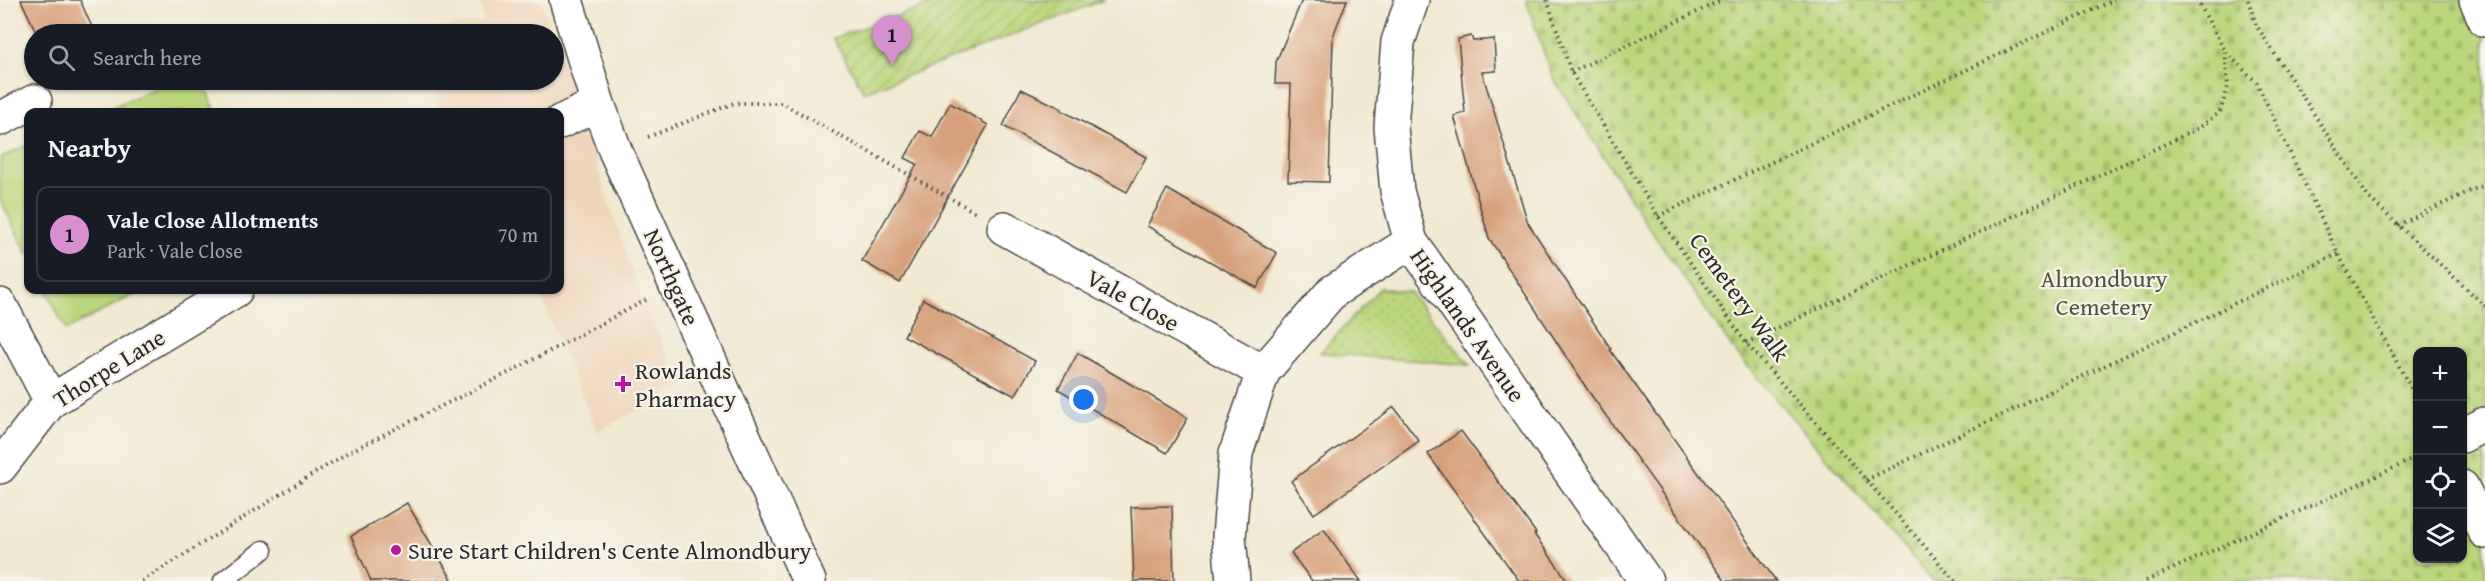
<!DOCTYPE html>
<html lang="en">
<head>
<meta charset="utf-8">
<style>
	:root { --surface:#171b24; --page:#242831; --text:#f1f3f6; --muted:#9ea1a6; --line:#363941; --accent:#d690ce }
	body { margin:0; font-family:"Gentium Book Plus",serif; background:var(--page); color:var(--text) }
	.controls { position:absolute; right:18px; bottom:18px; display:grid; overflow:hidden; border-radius:12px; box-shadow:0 2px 4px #0004 }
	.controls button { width:54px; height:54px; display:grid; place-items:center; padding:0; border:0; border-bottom:2px solid var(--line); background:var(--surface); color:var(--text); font:30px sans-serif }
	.you { position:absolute; left:1084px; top:400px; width:21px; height:21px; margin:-15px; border:4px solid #fff; border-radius:50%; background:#1a73e8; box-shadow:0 0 0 9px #1a73e833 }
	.badge { display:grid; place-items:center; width:39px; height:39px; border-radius:50%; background:var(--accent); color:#111; font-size:20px; font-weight:700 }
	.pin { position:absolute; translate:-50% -50px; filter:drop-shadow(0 2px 3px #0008) }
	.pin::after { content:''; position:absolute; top:32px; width:21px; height:18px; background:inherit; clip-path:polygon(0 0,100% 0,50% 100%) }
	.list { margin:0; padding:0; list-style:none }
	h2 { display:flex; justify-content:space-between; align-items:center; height:78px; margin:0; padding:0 24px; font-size:26px }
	h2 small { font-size:20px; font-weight:400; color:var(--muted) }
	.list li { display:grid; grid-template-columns:39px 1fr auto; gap:18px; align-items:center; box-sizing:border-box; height:96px; margin:0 12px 12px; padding:0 12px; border:2px solid var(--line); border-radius:12px }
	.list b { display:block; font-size:22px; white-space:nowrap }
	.list p { margin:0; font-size:20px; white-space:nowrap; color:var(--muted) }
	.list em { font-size:20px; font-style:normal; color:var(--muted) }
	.icon { flex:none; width:33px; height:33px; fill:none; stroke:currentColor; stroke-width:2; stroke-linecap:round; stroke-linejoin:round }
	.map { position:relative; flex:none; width:2485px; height:581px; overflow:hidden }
	.search { position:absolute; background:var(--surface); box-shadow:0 2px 4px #0004; left:24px; top:24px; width:540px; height:66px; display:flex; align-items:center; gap:15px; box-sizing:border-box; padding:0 21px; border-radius:33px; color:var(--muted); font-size:22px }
	.panel { position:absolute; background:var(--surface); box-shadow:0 2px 4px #0004; left:24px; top:108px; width:540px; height:186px; border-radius:12px }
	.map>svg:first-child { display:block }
	.built { fill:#efd6bb }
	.grass { fill:url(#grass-dots); stroke:#738154; stroke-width:1.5 }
	.cemetery { fill:url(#cemetery-stones); stroke:#738154; stroke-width:1.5; fill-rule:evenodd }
	.garden { fill:url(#garden-furrows); stroke:#738154; stroke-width:1.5 }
	.pitch { fill:#bbd77c; stroke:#738154; stroke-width:1.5 }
	.building { fill:#d8a17d }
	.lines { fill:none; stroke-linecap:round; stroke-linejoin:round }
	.service-casing { stroke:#494844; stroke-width:21 }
	.minor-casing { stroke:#494844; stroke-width:36 }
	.path { stroke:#494844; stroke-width:4; stroke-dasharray:1.5 4.5; stroke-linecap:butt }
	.service { stroke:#fff; stroke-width:18 }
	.minor { stroke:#fff; stroke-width:33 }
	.poi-dot { fill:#b5179e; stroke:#f7f3e8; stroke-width:2 }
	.labels { text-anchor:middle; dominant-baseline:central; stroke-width:4.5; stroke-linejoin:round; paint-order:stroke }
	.street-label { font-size:24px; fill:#2b2b2b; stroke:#f7f3e8 }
	.park-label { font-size:24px; fill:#4f563f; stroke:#f7f3e8 }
	.poi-label { font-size:24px; fill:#2b2b2b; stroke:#f7f3e8; text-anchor:start }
</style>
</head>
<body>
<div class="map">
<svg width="2485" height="581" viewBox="0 0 2485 581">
	<defs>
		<pattern id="grass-dots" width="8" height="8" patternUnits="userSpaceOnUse" patternTransform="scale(1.5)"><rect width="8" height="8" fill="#bbd77c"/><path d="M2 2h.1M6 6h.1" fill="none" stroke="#a1b96b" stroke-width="1.8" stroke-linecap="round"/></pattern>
		<pattern id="cemetery-stones" width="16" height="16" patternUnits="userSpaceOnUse" patternTransform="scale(1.5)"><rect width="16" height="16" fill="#bbd77c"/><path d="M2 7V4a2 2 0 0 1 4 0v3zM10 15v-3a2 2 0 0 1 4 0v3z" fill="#a1b96b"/></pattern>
		<pattern id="garden-furrows" width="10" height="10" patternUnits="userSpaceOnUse" patternTransform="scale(1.5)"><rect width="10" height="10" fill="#bbd77c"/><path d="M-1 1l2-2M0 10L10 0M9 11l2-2" fill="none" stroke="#a1b96b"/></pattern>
	</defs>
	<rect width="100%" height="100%" fill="#f7f3e8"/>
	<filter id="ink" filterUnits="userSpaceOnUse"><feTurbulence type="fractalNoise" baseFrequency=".0167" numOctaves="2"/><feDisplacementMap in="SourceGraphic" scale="12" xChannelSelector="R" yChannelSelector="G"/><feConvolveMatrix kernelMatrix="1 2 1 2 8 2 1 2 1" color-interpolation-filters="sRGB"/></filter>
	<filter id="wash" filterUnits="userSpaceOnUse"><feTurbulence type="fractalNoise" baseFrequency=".008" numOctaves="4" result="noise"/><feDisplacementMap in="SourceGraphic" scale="24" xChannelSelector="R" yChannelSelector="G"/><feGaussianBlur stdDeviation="1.35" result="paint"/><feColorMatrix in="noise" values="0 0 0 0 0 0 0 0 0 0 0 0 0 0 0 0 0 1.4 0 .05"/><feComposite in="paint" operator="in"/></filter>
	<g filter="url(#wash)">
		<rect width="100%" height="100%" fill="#f1e9d2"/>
		<!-- built -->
		<path class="built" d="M479 0H541L553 34H417L416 32 484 21Z
			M554 36 640 295 681 385 597 432 538 290H560V112H440L430 80H554Z"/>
		<!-- grass -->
		<path class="grass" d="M1380 288 1409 292 1470 365 1320 353Z"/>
		<!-- cemetery -->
		<path class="cemetery" d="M1526 0H2485V581H1933L1733 349 1646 223 1552 76ZM2418 352H2462V558H2418Z"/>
		<!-- garden -->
		<path class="garden" d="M945 0H1104L864 92 833 38Z"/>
		<!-- pitch -->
		<path class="pitch" d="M174 80H202L216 112H101Z
			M28 145V255L0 199V158Z
			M46 290H143L66 330Z"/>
		<g id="blocks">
			<!-- building -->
			<path class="building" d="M21 0H80L95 34H37Z
				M1302 0H1347L1333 36 1329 182 1288 181 1291 84H1275L1276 62Z
				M1471 36 1473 41 1494 39 1496 71 1482 72 1528 223 1611 349 1610 350 1776 581H1725L1589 392 1489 238 1454 116 1465 113 1458 39Z
				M1021 89 1062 109 1061 110 1146 157 1127 192 1003 126Z
				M950 103 988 125 900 283 862 261 917 164 905 158 920 131 932 137Z
				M1167 189 1277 253 1257 288 1147 226Z
				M923 299 1035 361 1015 396 904 336Z
				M1078 353 1188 418 1167 453 1058 389Z
				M1394 407 1419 441 1314 514 1291 481Z
				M1461 431 1536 533 1534 534 1568 581H1519L1428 454Z
				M407 503 453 581H371L351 536Z
				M1172 506 1174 581H1134L1131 507Z
				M1324 529 1341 554 1361 581H1312L1291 553Z"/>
		</g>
	</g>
	<g filter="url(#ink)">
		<use href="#blocks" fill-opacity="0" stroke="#494844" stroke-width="1.5"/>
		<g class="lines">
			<!-- service casing -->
			<g class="service-casing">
				<path id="service" d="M223 581 263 550"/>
			</g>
			<!-- minor casing -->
			<g class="minor-casing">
				<path id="minor" d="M566 0 598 104 615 150 809 581
					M1412 0 1398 42 1391 127 1397 191 1411 242 1646 581
					M2476 0 2485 20
					M0 119 35 101
					M560 122 598 104
					M1004 228 1263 372
					M0 305 51 401
					M2462 436 2485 424
					M0 467 51 401 236 290
					M2462 487 2485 532
					M1233 581 1229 537 1236 453 1263 372 1332 292 1411 242"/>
			</g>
			<!-- path -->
			<path class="path" d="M1547 0 1571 72 1658 216 1746 343 1955 581
				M2197 0 2225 51 2257 83 2338 254 2418 401
				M2248 0 2256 25 2368 197 2485 306
				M1571 72 1722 0
				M648 137 734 103H782L975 212
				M1658 216 2114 0
				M2398 225 2485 184
				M1746 343 2199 128 2220 112 2228 87 2225 51
				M1866 480 2338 254
				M142 581 347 453 508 373 646 300
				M2146 581 2418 457"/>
			<!-- service -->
			<use href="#service" class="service"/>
			<!-- minor -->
			<use href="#minor" class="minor"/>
		</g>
	</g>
	<!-- markers -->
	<g class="poi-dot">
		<path d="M620 375h6v6h6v6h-6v6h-6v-6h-6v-6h6z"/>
		<circle cx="396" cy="550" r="6"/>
	</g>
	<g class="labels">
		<!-- street labels -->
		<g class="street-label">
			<text transform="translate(672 277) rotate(66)">Northgate</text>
			<text transform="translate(1740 297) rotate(54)">Cemetery Walk</text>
			<text transform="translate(1133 300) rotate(29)">Vale Close</text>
			<text transform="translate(1468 325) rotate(55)">Highlands Avenue</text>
			<text transform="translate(109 368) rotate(-32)">Thorpe Lane</text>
		</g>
		<!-- park labels -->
		<g class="park-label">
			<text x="2104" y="278">Almondbury<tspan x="2104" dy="28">Cemetery</tspan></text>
		</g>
		<!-- poi labels -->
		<g class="poi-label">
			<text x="635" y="370">Rowlands<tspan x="635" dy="28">Pharmacy</tspan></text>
			<text x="408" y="550">Sure Start Children's Cente Almondbury</text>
		</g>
	</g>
</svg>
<div class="controls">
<button>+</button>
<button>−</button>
<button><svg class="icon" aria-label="locate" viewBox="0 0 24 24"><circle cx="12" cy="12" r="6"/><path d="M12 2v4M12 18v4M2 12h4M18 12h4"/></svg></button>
<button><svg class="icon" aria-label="layers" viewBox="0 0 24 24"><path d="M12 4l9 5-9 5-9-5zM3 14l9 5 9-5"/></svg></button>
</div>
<div class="you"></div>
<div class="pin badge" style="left:892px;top:65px">1</div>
<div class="search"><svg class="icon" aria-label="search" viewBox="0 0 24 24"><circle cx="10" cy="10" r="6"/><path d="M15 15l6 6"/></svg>Search here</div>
<section class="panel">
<h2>Nearby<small></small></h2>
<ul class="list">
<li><span class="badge">1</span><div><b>Vale Close Allotments</b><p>Park · Vale Close</p></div><em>70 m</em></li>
</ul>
</section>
</div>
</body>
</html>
